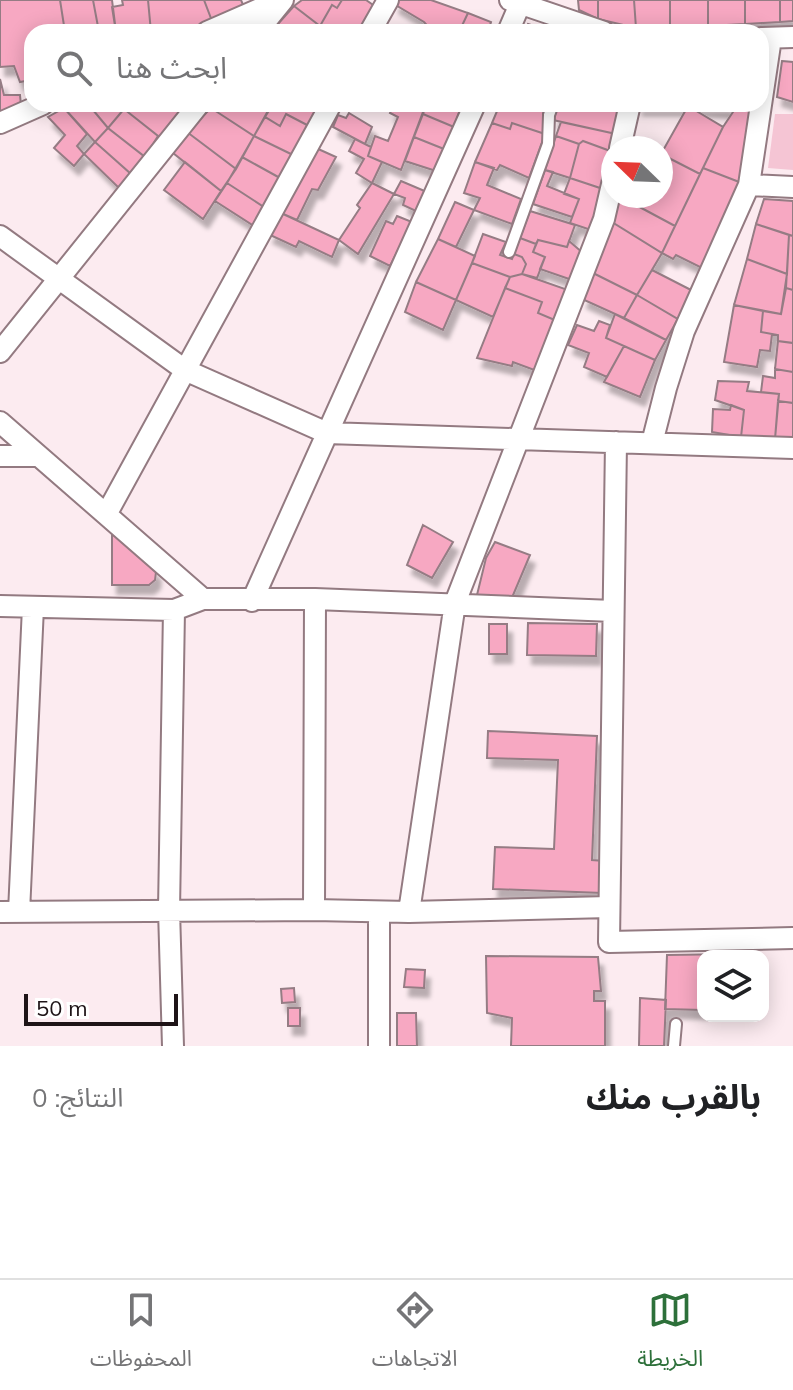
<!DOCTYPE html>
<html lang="ar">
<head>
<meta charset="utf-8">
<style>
	:root { --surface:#fff; --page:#f2f2f2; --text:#202124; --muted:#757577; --line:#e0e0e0; --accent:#2d703a }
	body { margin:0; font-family:Mulish,"Noto Sans Arabic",sans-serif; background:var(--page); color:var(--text); direction:rtl }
	.controls { position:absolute; right:24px; bottom:24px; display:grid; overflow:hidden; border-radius:16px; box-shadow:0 4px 20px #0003 }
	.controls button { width:72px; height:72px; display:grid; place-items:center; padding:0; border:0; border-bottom:2px solid var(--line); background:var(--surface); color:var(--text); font:40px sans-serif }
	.compass { position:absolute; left:601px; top:136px; width:72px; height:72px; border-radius:50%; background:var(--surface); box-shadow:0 4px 20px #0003; rotate:293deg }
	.scale { position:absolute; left:24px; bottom:20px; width:154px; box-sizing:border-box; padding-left:8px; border:4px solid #1e1417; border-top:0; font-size:22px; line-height:28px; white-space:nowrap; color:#1e1417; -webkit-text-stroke:6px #fff; paint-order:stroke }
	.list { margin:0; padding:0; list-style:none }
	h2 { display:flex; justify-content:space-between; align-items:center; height:104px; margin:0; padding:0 32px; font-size:34px }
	h2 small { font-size:26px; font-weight:400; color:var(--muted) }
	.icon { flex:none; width:44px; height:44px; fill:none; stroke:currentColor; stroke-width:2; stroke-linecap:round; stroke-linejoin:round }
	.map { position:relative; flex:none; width:793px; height:1046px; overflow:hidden; direction:ltr }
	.search { position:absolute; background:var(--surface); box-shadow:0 4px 20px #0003; left:24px; right:24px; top:24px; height:88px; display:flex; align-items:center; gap:20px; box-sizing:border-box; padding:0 28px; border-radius:24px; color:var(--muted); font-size:30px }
	.sheet { height:232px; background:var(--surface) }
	nav { display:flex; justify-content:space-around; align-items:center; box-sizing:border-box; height:112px; border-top:2px solid var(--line); background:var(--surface); font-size:22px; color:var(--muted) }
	nav a { display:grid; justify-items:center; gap:4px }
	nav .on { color:var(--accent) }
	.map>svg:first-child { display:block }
	.green { fill:#f5c5d4 }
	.building { fill:#f7a8c2; stroke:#957c84; stroke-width:2; filter:url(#shadow) }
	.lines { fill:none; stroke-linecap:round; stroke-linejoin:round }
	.service-casing { stroke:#937a81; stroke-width:14 }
	.minor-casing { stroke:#937a81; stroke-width:24 }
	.service { stroke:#fff; stroke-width:10 }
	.minor { stroke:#fff; stroke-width:20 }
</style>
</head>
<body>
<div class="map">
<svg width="793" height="1046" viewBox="0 0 793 1046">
	<defs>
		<filter id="shadow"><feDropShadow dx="5" dy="9" stdDeviation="2" flood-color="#0004"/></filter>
	</defs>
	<rect width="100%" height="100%" fill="#fcebf0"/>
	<!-- green -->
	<path class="green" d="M775 114H793V170L768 168Z"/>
	<!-- building -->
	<path class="building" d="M0 0H60L65 32H32V85L31 80 20 82 14 66 0 67Z
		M60 0H93L99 32H65Z
		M93 0H112L116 32H99Z
		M122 0H148L151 32H116L112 7 123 5Z
		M148 0H204L212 21 188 32H151Z
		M204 0H241L244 7 212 21Z
		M302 0H342L337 8 332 5 320 26 294 6Z
		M342 0H366L376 7 361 32H334L320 26 332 5 337 8Z
		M395 0H431L468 13 459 32H433L424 22 394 4Z
		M578 0H598V19L579 10Z
		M598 0H634L636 28 598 19Z
		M634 0H670V29L636 28Z
		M670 0H708V26L670 29Z
		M708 0H745V24L708 26Z
		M745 0H780V22L745 24Z
		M780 0H793V21L780 22Z
		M294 6 320 26 317 32H286L277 25Z
		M468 13 491 22 488 32H459Z
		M528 24 553 32H525Z
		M782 61 793 62V102L777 97Z
		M0 79 4 95H20L21 105 0 114Z
		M77 104H88L108 128 95 142 64 108Z
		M88 104H119L124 109 108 128Z
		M129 104H173L185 113 162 139 124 109Z
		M213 104H262L269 109 254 136 211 108Z
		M273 104H313L318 107 309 126 286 114 280 126 265 117Z
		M394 104H426L401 170 368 156 375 136 388 141 398 117 390 113Z
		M426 104H462L454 127 423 114Z
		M500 104H547L543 114 545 134 512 123 510 129 492 123Z
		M559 104 576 107 577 104H622L616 134 553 120Z
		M638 104H688V106H638Z
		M688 104H727V109L688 106Z
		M745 104H760L747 185 703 168 723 127 735 109H744Z
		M688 106 723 127 700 174 661 154Z
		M64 108 87 134 77 146 84 154 74 166 54 148 65 135 48 117Z
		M211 108 254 136 236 169 187 132Z
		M124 109 158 136 145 157 108 128Z
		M349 113 372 127 365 144 333 127 338 115 346 118Z
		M286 114 309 126 293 155 254 136 265 117 280 126Z
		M423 114 454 127 444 149 414 137Z
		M561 122 616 134 613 152 583 141 579 144 556 136Z
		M492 123 510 129 512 123 545 134 529 178 500 165 497 170 475 162Z
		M108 128 145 157 131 174 95 142Z
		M187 132 236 169 221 191 173 153Z
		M254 136 293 155 280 178 242 157Z
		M556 136 579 144 570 178 545 170Z
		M414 137 444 149 436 171 405 161Z
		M355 139 371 147 368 156 382 162 372 183 356 173 364 159 349 151Z
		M583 141 613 152 603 189 570 178 579 144Z
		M95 142 131 174 120 189 84 154Z
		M316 148 336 157 318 190 312 189 297 220 281 213Z
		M661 154 700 174 675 226 634 204 638 196H661Z
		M242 157 280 178 264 207 227 183Z
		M185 162 221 191 203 219 164 190Z
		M475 162 494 168 487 185 521 199 512 224 474 210 480 198 464 193Z
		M703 168 747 185 704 269 676 255 673 259 662 253Z
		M545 170 553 172 547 186 579 199 572 217 533 204Z
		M570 178 603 189 591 230 570 223 579 199 564 194Z
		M401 181 427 192 418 212 403 205 405 198 394 194Z
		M227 183 264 207 254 226 215 201Z
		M372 183 394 194 358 254 339 240 360 208 357 205Z
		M619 196 675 226 662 253 612 222Z
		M764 199 793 201V236L756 224Z
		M455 202 474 210 456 247 438 239Z
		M530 211 575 225 567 247 538 240 536 244 520 238Z
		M281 213 339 240 332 257 299 241 296 247 268 234Z
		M397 216 412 222 390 266 370 256 386 221 393 224Z
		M612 222 662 253 637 295 593 273Z
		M756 224 789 235 787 274 747 259Z
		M483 234 506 242 500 255 512 259 514 254 522 257 526 264 522 274 510 277 472 263Z
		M789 235 793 236V290L786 288Z
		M520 238 536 244 533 252 545 257 537 278 522 274 526 264 522 257 514 254Z
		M438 239 475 256 456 300 416 282Z
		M538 240 567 247 569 241 583 253 572 280 540 269 545 257 533 252Z
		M747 259 787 274 781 314 734 305Z
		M472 263 510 277 493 317 456 300Z
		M652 270 693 291 678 319 637 295Z
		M593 273 637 295 624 318 582 299Z
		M522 274 568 290 557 321 538 313 542 302 505 288 510 277Z
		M416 282 456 300 443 330 405 312Z
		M505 288 542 302 538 313 557 321 537 371 513 362 512 366 477 358Z
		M786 288 793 290V343L778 341V335L761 332 763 311 781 314Z
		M637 295 678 319 666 340 624 318Z
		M734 305 763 311 761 332 772 334 770 351 760 350 757 367 724 362Z
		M615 314 666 340 655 360 606 338Z
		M599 321 610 325 606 338 624 346 607 377 584 367 589 353 568 345 577 325 594 331Z
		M778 341 793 343V372L775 369Z
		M624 346 655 360 640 397 604 382Z
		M775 369 793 372V403L778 401 779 394 761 392 763 376 775 378Z
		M718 381 749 382 747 391 779 394 775 439 741 437 744 410 715 400Z
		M778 401 793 403V440L775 439Z
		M731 405 744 410 741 437 712 432 713 409 730 410Z
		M423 525 453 542 432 578 407 565Z
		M112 532 156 572 155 580 149 585H112Z
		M495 542 530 555 511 600 476 599 486 558Z
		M528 623 597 624 596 656 527 655Z
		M489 624H507V654H489Z
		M488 731 597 736 592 860 605 861 603 893 493 889 495 847 554 849 558 760 487 758Z
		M733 954 703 956V1010L665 1009 667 955Z
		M486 956 598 957 601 991H594V1001H605V1046H511L512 1018 487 1013Z
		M406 969 425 970 424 988 404 987Z
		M294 988 295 1002 282 1003 281 989Z
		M640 998 666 1000 664 1046H639Z
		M288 1008H300V1026H288Z
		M397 1013H416L417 1046H397Z"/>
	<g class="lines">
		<!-- service casing -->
		<g class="service-casing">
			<path id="service" d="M509 252 548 144 549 115 553 104
				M674 1046 676 1024"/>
		</g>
		<!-- minor casing -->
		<g class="minor-casing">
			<path id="minor" d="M510 0 604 32
				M207 32 280 0
				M257 32 283 0
				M370 32 388 0
				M508 32 520 4
				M761 38 793 37
				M0 123 43 104
				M620 148 630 104
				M749 185 793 187
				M0 236 185 370 327 433 793 448
				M0 352 199 104
				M0 422 203 599
				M616 442 609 942 793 938
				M652 443 666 388 684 331 749 185 771 38
				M0 456H36
				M107 513 331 104
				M252 601 475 104
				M0 606 174 610 203 599H315L613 611
				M314 910 315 599
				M0 912 314 910 409 912 609 907
				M19 912 33 607
				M379 912V1046
				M409 912 455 603 604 219 613 180
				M173 1046 169 910 174 610"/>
		</g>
		<!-- service -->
		<use href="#service" class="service"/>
		<!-- minor -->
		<use href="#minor" class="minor"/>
	</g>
</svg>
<div class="controls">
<button><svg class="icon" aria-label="layers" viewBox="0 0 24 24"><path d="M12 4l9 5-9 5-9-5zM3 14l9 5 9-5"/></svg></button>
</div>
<svg class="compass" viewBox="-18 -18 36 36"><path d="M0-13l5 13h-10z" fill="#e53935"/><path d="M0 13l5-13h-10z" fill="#757577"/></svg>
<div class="scale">50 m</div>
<div class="search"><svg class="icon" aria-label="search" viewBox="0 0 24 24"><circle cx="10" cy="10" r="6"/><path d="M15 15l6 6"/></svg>ابحث هنا</div>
</div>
<section class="sheet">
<h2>بالقرب منك<small>النتائج: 0</small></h2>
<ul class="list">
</ul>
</section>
<nav>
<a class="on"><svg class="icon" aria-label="map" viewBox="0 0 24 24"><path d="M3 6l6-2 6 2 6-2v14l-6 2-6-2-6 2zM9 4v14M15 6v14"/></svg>الخريطة</a>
<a><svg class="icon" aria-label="directions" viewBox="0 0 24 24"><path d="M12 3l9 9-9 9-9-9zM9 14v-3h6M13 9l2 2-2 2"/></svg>الاتجاهات</a>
<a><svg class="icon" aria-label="saved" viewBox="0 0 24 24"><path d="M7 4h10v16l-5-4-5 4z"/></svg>المحفوظات</a>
</nav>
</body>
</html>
